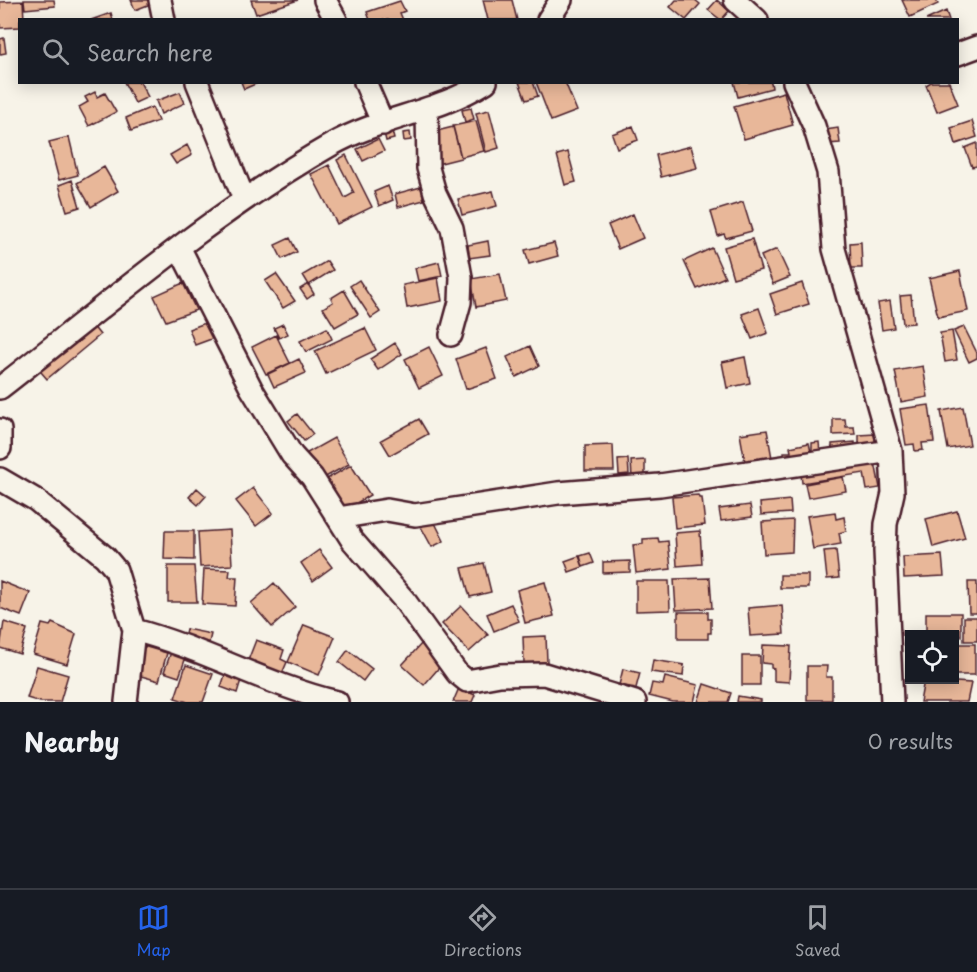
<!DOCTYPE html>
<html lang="en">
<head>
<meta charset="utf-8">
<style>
	:root { --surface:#171b24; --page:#242831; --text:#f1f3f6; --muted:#9ea1a6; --line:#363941; --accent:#2563eb }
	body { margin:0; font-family:"Playpen Sans",sans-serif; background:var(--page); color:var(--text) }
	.controls { position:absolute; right:18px; bottom:18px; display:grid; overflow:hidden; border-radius:0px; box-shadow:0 3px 15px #0003 }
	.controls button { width:54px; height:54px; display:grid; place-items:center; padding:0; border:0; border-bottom:2px solid var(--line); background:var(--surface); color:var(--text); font:30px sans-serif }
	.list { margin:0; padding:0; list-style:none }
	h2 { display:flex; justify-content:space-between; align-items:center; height:78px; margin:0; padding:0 24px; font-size:26px }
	h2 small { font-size:20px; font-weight:400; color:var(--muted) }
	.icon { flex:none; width:33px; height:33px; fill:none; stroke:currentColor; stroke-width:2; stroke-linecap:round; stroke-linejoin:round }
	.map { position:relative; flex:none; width:977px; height:702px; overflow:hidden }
	.search { position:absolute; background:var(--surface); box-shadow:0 3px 15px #0003; left:18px; right:18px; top:18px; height:66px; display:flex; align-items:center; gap:15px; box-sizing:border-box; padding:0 21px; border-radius:0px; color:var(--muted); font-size:22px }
	.sheet { height:186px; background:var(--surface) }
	nav { display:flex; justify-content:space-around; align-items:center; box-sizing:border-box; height:84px; border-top:2px solid var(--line); background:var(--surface); font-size:16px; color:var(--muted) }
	nav a { display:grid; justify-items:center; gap:3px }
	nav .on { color:var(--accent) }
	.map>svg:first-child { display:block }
	.building { fill:#e8b799; stroke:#4a1f2b; stroke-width:1.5 }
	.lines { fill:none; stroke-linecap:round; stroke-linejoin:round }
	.minor-casing { stroke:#4a1f2b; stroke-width:26 }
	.minor { stroke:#f7f3e8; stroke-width:21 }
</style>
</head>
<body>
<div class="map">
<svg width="977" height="702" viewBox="0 0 977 702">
	<rect width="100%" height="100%" fill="#f7f3e8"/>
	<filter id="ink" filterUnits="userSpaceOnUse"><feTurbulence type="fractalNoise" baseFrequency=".0167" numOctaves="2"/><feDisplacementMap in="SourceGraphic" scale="12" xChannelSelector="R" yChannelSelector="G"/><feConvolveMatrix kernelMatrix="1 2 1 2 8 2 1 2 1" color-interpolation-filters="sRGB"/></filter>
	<g filter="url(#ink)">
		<!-- building -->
		<path class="building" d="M24 0H54L55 6 25 9Z
			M131 0H152L153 3 135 10Z
			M251 0H298L256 14Z
			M483 0H512L517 20H488Z
			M676 0H695L700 4 686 20 670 7Z
			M717 0 729 11 721 20 708 10Z
			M902 0H936L938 4 910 17Z
			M23 1 24 20H20V27L0 28V2Z
			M400 1 405 11 400 13 403 20H370L367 12Z
			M946 11 949 20H926Z
			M111 13 113 20H91Z
			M4 38 6 53 0 54V39Z
			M124 82H140L148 97 135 103Z
			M241 82H260L244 89Z
			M519 82H533L538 96 526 100Z
			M536 82H565L577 111 551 121Z
			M734 82H771L772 88 738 97Z
			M931 82H949L958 104 937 112 926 85Z
			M95 92 97 97 105 93 116 112 89 126 79 107 88 102 85 97Z
			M180 92 185 103 161 114 156 101Z
			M784 92 793 125 744 139 734 106Z
			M152 107 158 121 131 131 126 118Z
			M471 108 474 119 465 122 462 110Z
			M489 110 499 148 486 152 476 113Z
			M476 121 484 151 461 157 453 126Z
			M972 121 977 137 956 144 951 128Z
			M633 126 638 140 617 148 612 134Z
			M453 127 461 158 437 164 429 133Z
			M838 128 840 143 827 144 826 130Z
			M392 131 394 139 386 141 384 133Z
			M410 132 411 140 404 141 403 133Z
			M69 137 78 175 59 180 49 142Z
			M378 139 384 151 363 161 357 149Z
			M977 143V166L972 167 965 148Z
			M187 145 192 155 176 164 170 155Z
			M691 146 697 168 661 177 656 155Z
			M568 152 576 182 565 185 557 155Z
			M346 155 372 207 337 224 311 174 329 165 345 198 354 193 337 160Z
			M104 167 118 191 91 207 77 183Z
			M72 180 80 207 67 211 59 185Z
			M388 186 393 200 379 206 374 192Z
			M421 187 424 200 398 207 395 194Z
			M493 191 497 206 462 215 458 199Z
			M743 202 752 231 726 238 724 234 718 236 711 212Z
			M633 214 643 238 618 249 608 225Z
			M290 238 297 252 282 259 275 245Z
			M752 239 761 270 733 278 724 247Z
			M488 241 490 255 469 258 468 245Z
			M861 242 862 268H851L850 243Z
			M554 243 558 256 529 264 525 250Z
			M712 248 725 277 697 289 684 261Z
			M777 249 790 277 773 284 761 256Z
			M327 261 333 270 309 285 303 275Z
			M439 262 442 276 418 281 415 268Z
			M960 271 968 311 938 317 929 278Z
			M276 274 295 301 283 308 265 281Z
			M500 274 506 301 476 307 471 279Z
			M438 278 442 301 407 308 403 285Z
			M359 280 380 312 371 318 350 286Z
			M183 283 196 310 166 321 154 296Z
			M802 283 809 304 777 314 770 294Z
			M308 284 314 294 307 299 300 289Z
			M344 290 358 314 335 327 323 308 333 302 331 298Z
			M911 295 914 323 903 324 900 296Z
			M890 301 894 328 882 330 878 303Z
			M759 308 768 333 752 339 742 314Z
			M89 321 100 335 47 379 35 365Z
			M208 322 214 338 195 345 189 329Z
			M283 324 288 334 279 338 274 328Z
			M964 327 977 353V358L969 362 954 331Z
			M327 328 332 339 306 352 300 341Z
			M365 328 376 350 326 374 315 351Z
			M952 331 957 360 945 362 940 333Z
			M276 335 290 363 266 374 252 347Z
			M395 343 402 354 378 370 370 359Z
			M530 346 539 366 516 377 507 357Z
			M429 347 443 376 419 388 405 359Z
			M486 348 497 379 466 389 456 359Z
			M745 357 750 383 727 388 722 362Z
			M299 359 306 373 274 387 268 374Z
			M923 366 928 397 901 402 895 371Z
			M929 405 934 442 922 443 923 450 915 451 914 444 906 445 900 409Z
			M963 407 970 445 948 449 941 411Z
			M297 414 313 434 304 441 288 421Z
			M419 419 428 434 390 455 381 440Z
			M833 419H845L846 427H854L855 434 833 435Z
			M767 430 772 458 745 462 740 434Z
			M875 434V442L859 443V435Z
			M334 438 349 464 322 479 307 453Z
			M819 442 820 453 812 454V443Z
			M855 442 856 454 832 455V444Z
			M809 443 811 452 793 456 784 464V452H791L790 447Z
			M613 445 614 471H585V446Z
			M628 459 629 474 619 475 618 460Z
			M645 460V477L632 478 631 461Z
			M875 462 880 488 867 490 864 473 802 483 801 474Z
			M351 465 370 495 345 510 327 479Z
			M843 477 846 491 808 498 805 484Z
			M197 488 206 496 198 505 189 497Z
			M253 488 273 513 256 526 236 501Z
			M698 495 699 498H702L705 525 675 528 672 497Z
			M790 500 791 513 761 515 760 503Z
			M750 505 752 517 721 521 719 509Z
			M957 511 965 538 933 547 926 519Z
			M835 512 836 519 844 517 846 531 839 533 841 544 813 549 807 516Z
			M433 519 444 541 432 547 420 525Z
			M793 520 792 552 764 554 762 522Z
			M230 530 232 565 200 567 198 532Z
			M165 531H194V560L164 559Z
			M700 531 702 564 677 566 675 533Z
			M658 538 659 542 668 541 671 569 636 573 633 545 643 544V539Z
			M319 550 332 567 313 581 301 563Z
			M836 550 839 578 827 579 824 551Z
			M590 553 594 563 583 567 580 556Z
			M942 555 944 576 904 578 903 557Z
			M579 556 583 567 569 572 565 561Z
			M630 561V572L603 573V562Z
			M484 563 491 592 470 597 462 568Z
			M168 566H194L197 602H168Z
			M204 569 230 570 229 577H237L235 606 202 604Z
			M780 575H808V588H780Z
			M710 578 712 608 676 610 674 579Z
			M0 581 30 593 21 616 0 608Z
			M636 581H669L670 610 636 611Z
			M545 582 554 616 525 623 517 590Z
			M968 582H977V613H969Z
			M274 583 295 607 272 627 251 603Z
			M511 604 519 621 494 631 487 614Z
			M782 605 784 634 750 636 748 608Z
			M461 606 488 635 469 652 442 624Z
			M678 612H708V619H711V633H708V639H678Z
			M926 613H961V636L926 634Z
			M964 617H977V641H964Z
			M4 622 27 629 20 654 0 648Z
			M52 623 76 634 67 664 33 654 42 624 50 626Z
			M304 625 335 637 319 675 288 662Z
			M186 629 211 634 208 647 183 642Z
			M546 636 547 662 524 663 523 637Z
			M256 640 284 650 281 659 287 662 281 676 247 663Z
			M422 643 443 663 424 685 402 665Z
			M954 644H975V675H954Z
			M763 645 791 646 789 682 774 681V669L771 668V664L762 663Z
			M143 646 167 653 159 681 134 674Z
			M348 650 372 669 363 681 339 662Z
			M171 652 186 657 179 677 164 672Z
			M742 656H760V685H742Z
			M653 660 684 665 683 676 651 672Z
			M186 665 213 674 203 702H188L175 698Z
			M37 666 68 675 60 702H40L27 698Z
			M807 666H827L826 677H832V700H807Z
			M623 669 640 673 636 688 619 685Z
			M225 675 241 680 237 693 221 687Z
			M665 677 698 685 694 702H673L649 696 652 683 663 685Z
			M924 680 971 683 967 702H920Z
			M704 684 731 693 728 702H698Z
			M459 688 475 695 472 702H453Z
			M738 696 761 700V702H737Z"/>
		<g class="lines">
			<!-- minor casing -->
			<g class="minor-casing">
				<path id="minor" d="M160 0 164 20
					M325 0 336 20
					M735 0 757 20
					M548 20 561 0
					M958 54 977 47
					M197 82 244 199
					M365 82 383 124
					M794 82 814 126 828 172 834 249 891 451 893 493 886 524 885 551 892 702
					M427 111 428 168 435 193 452 228 461 277 460 302 451 335
					M180 249 251 388 292 455 312 477 352 540 405 601 457 673 467 681 500 675 544 674 635 702
					M0 388C107 305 212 213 331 145 380 117 437 113 486 82
					M0 430V448
					M0 479 36 500 105 557 116 570 134 630 126 702
					M338 518 387 510 415 515 558 493 660 485 891 451
					M134 630C203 648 266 685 337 702"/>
			</g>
			<!-- minor -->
			<use href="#minor" class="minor"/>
		</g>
	</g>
</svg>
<div class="controls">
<button><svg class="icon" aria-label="locate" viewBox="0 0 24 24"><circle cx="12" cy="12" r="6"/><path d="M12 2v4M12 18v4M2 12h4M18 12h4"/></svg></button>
</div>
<div class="search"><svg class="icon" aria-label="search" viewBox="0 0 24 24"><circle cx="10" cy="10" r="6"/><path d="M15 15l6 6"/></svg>Search here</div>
</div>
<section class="sheet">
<h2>Nearby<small>0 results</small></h2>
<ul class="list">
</ul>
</section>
<nav>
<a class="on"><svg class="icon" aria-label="map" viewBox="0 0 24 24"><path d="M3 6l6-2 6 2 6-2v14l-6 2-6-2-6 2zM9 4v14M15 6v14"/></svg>Map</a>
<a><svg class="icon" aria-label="directions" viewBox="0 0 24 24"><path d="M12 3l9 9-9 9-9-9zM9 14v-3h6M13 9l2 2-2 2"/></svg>Directions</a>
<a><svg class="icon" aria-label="saved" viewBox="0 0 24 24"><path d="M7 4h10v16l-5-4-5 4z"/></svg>Saved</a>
</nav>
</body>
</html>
